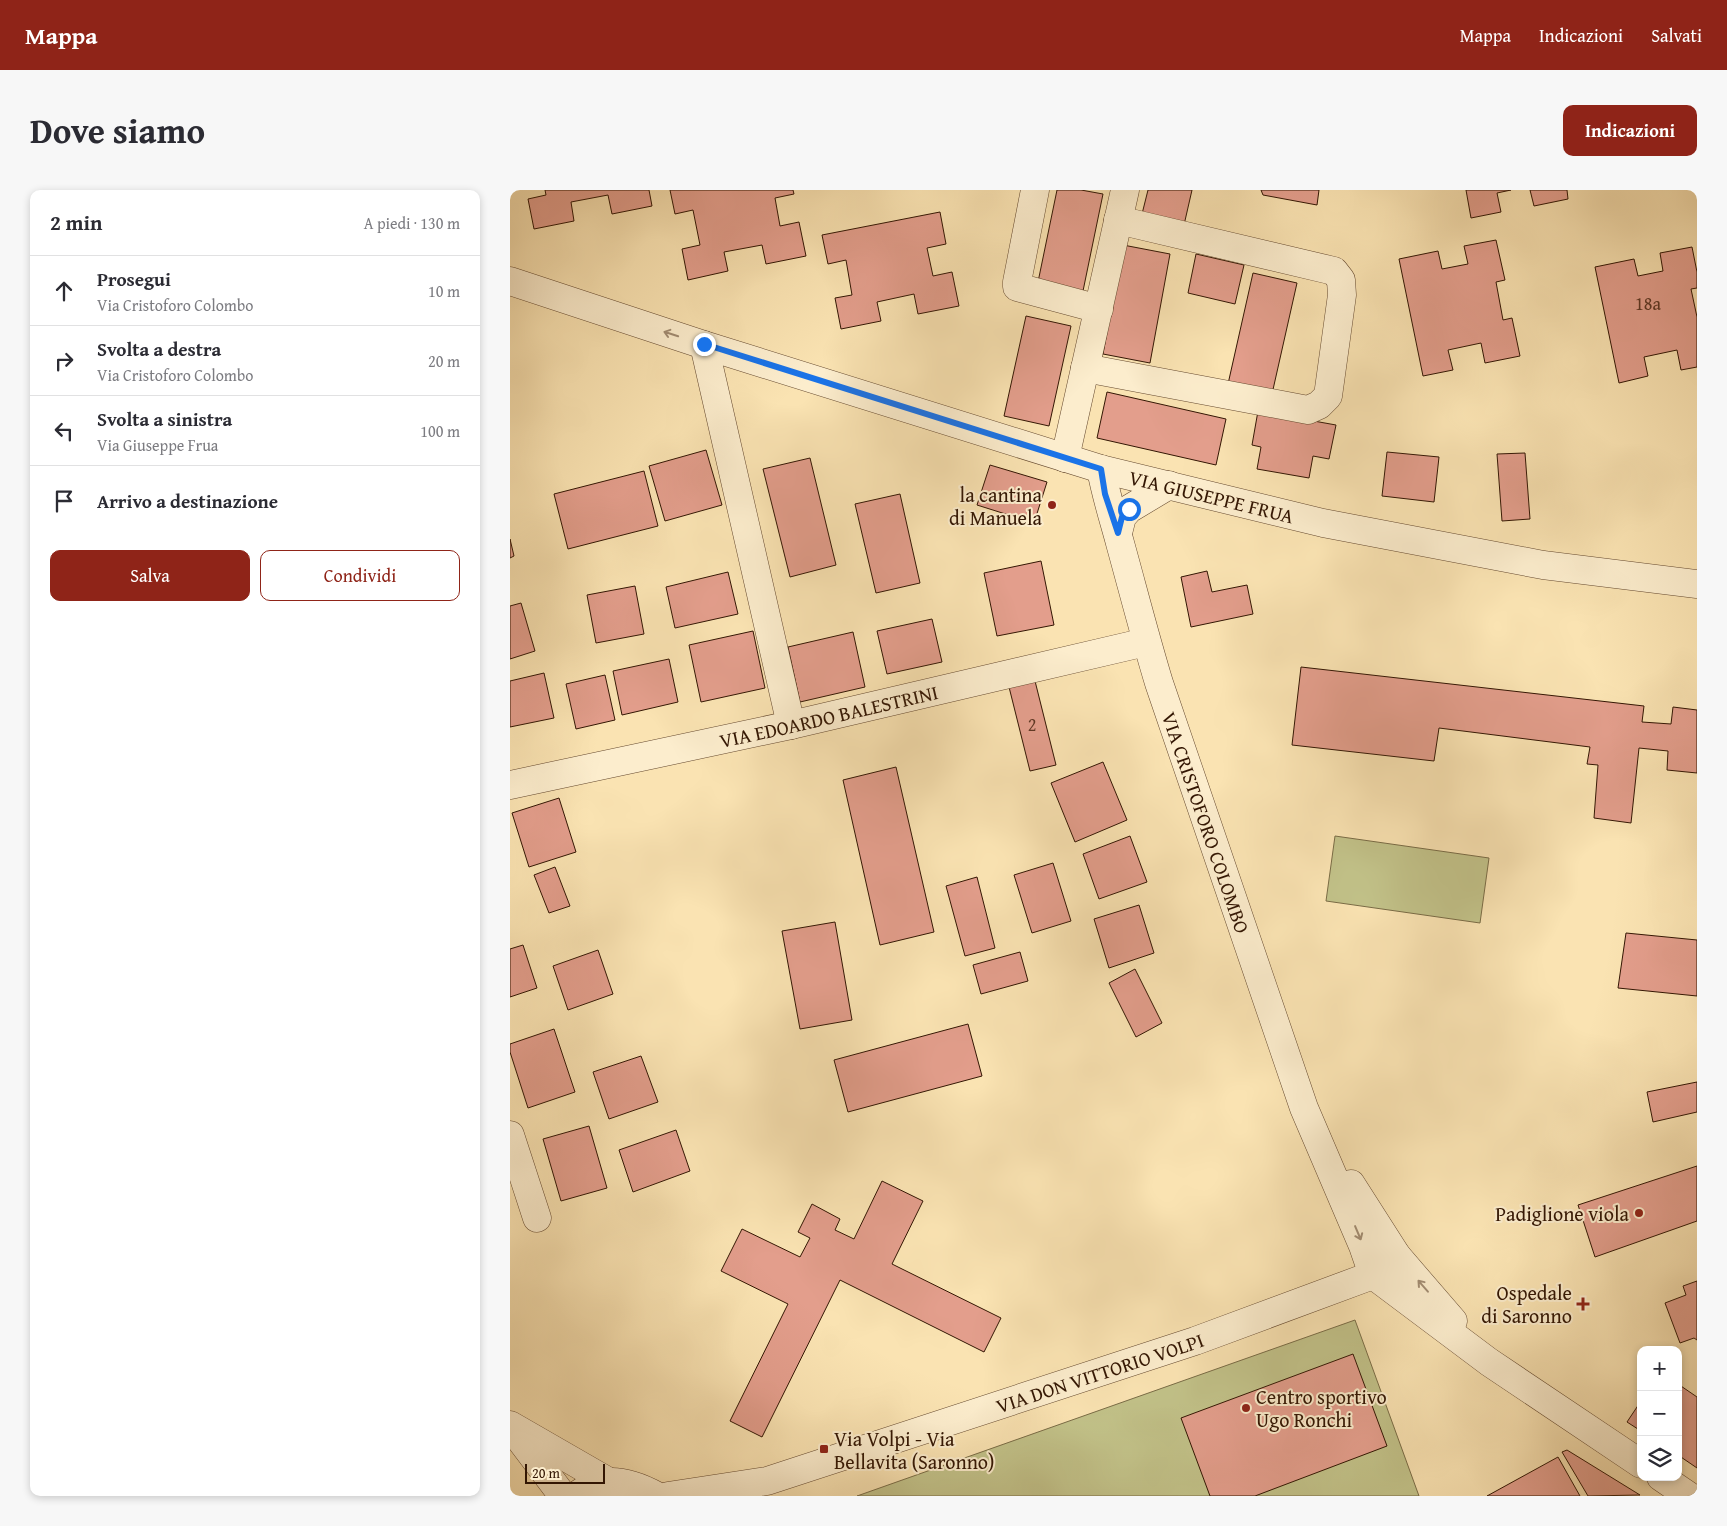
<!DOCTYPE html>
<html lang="it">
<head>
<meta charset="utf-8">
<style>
	:root { --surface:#fff; --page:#f7f7f7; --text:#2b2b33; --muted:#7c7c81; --line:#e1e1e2; --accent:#8f2418 }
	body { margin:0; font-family:"Gentium Book Plus",serif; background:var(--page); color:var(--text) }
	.controls { position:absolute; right:15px; bottom:15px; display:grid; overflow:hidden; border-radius:10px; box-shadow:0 2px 8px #0003 }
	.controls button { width:45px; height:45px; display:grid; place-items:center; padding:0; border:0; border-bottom:1px solid var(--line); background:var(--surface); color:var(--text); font:25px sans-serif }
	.scale { position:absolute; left:15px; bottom:12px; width:80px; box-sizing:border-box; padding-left:5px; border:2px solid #331603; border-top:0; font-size:14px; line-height:18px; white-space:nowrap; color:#331603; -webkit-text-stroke:4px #fcedcd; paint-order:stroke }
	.stop { position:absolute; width:15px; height:15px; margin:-11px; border:4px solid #1a73e8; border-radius:50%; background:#fff }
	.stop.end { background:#1a73e8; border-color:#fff; box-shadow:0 1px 5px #0008 }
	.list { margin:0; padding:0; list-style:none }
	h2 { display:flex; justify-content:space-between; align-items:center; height:65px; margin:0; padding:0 20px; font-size:21px }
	h2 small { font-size:16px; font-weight:400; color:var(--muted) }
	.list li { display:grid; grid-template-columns:32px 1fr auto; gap:15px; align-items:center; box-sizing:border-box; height:70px; padding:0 20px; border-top:1px solid var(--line) }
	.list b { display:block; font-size:19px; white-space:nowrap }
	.list p { margin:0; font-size:16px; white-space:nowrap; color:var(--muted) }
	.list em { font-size:16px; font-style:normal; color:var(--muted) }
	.actions { display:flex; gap:10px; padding:15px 20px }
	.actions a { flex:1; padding:11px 0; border:1px solid var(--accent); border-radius:10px; text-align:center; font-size:18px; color:var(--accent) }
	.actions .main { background:var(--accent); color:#fff }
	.icon { flex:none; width:28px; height:28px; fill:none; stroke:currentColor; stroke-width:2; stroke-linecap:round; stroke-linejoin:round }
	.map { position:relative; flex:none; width:1187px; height:1306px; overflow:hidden; border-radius:10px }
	header { display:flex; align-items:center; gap:30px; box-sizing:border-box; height:70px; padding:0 25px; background:var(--accent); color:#fff }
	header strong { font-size:24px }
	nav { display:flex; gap:28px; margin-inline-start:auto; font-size:18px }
	.intro { display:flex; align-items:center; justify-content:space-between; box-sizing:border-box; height:120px; padding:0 30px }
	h1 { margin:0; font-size:35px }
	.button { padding:12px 22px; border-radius:10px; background:var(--accent); color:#fff; font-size:18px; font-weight:700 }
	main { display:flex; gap:30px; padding:0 30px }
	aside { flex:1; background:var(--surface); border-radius:10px; box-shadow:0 2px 8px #0003 }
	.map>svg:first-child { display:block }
	.green { fill:#c2c289; stroke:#7a6c46 }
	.building { fill:#e39e8c; stroke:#331603 }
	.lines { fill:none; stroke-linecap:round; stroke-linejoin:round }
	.minor-casing { stroke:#65492f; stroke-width:29 }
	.minor { stroke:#fcedcd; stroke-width:28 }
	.oneway { stroke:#a28c72 }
	.route { stroke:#1a73e8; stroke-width:6 }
	.poi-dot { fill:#8f2418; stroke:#fcedcd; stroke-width:2 }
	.labels { text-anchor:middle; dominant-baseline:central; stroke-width:4; stroke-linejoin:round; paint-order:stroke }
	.number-label { font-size:18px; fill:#5f3825 }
	.poi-label { font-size:20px; fill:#331603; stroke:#fcedcd; text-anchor:end }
	.street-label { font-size:20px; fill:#331603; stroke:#fcedcd }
</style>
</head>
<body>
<header>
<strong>Mappa</strong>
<nav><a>Mappa</a><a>Indicazioni</a><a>Salvati</a></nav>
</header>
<div class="intro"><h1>Dove siamo</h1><a class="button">Indicazioni</a></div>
<main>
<aside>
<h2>2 min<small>A piedi · 130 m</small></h2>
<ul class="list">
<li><svg class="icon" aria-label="ahead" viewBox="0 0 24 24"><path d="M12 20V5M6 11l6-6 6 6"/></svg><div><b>Prosegui</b><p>Via Cristoforo Colombo</p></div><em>10 m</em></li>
<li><svg class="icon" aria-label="right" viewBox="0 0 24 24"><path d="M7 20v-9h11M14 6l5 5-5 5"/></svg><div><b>Svolta a destra</b><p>Via Cristoforo Colombo</p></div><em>20 m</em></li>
<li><svg class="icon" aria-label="left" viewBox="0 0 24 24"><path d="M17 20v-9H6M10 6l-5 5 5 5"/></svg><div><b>Svolta a sinistra</b><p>Via Giuseppe Frua</p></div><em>100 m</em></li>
<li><svg class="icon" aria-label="arrive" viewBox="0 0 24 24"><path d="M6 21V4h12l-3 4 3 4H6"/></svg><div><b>Arrivo a destinazione</b></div></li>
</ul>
<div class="actions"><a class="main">Salva</a><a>Condividi</a></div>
</aside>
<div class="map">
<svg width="1187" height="1306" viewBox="0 0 1187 1306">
	<rect width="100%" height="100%" fill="#fae3b2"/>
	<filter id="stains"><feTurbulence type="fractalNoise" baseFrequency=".004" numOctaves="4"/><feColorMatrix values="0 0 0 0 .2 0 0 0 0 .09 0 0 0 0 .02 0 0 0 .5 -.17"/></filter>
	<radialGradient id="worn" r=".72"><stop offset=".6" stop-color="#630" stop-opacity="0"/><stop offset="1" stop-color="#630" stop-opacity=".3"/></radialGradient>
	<!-- green -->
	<path class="green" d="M825 646 979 668 970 733 816 711Z
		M845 1130 909 1306H347Z"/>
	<!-- building -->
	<path class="building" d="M35 0H139L142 16 102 24 98 5 61 12 64 31 24 39 18 9 36 5Z
		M160 0H283L284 4 265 8 270 36 289 32 296 66 256 74 252 55 214 62 218 81 178 90 172 59 190 55 183 20 165 24Z
		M547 0H571L593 4 573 101 528 92Z
		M638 0H682L674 35 632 24Z
		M751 0H809L807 15 753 5Z
		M956 0H1001L987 3 991 22 961 28Z
		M1020 0H1057L1058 9 1024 16Z
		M430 22 436 54 417 58 423 86 442 82 449 116 408 124 404 104 367 112 371 131 331 139 325 108 342 105 336 70 318 74 312 45Z
		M986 50 995 90 986 92 993 130 1002 128 1010 166 975 173 971 153 938 160 943 180 913 186 889 69 928 61 932 79 958 74 954 56Z
		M613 55 660 64 640 173 593 164Z
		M1182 57 1187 82V98L1181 99 1187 127V177L1171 180 1167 160 1134 167 1138 186 1109 193 1085 77 1124 69 1128 86 1153 81 1150 63Z
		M686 64 734 75 725 114 678 103Z
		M743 83 787 93 762 204 718 194Z
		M516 126 561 136 539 236 494 226Z
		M597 202 716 229 706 275 587 248Z
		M748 221 826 235 819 269 803 266 799 288 747 279 751 257 742 255Z
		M196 260 212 315 155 331 139 276Z
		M877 262 929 267 924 312 872 306Z
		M1015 263 1020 329 992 331 987 264Z
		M300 268 326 375 280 387 253 279Z
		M480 275 537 292 524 333 467 315Z
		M134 281 148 336 58 359 44 304Z
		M390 304 410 393 366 403 345 314Z
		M0 349 4 366 0 368Z
		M531 371 544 435 487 446 474 383Z
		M697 381 702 402 737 395 743 424 681 437 671 387Z
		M218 382 228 424 165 438 156 397Z
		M125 396 134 444 86 453 77 405Z
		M11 413 25 461 0 469V416Z
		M422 429 432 472 377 484 367 441Z
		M243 441 255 498 191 512 179 455Z
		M343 442 355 497 290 512 278 457Z
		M159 469 168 512 112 525 103 481Z
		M791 477 1134 516 1132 532 1161 534 1163 517 1187 520V583L1157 580 1158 561 1129 558 1121 633 1084 628 1088 575 1077 574 1080 557 929 538 924 571 782 555Z
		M34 483 44 528 0 537V491Z
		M95 485 105 530 66 539 56 494Z
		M524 487 546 575 520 581 498 493Z
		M593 572 617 630 565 652 541 593Z
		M386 577 424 742 370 755 333 590Z
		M49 608 66 662 19 677 2 623Z
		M620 646 637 692 589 709 573 664Z
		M543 673 561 731 522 743 504 685Z
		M45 677 60 716 39 723 24 685Z
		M467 687 485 758 455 766 436 696Z
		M629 715 644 763 599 778 584 729Z
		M325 732 342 830 290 839 272 741Z
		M1116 743 1187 750V806L1108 798Z
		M13 755 27 798 0 807V759Z
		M88 760 103 804 58 820 43 776Z
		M510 762 518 791 471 804 463 775Z
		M625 779 652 833 626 847 599 793Z
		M458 834 472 886 338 922 324 870Z
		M44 839 65 902 18 918 0 862V854Z
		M131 866 148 912 99 929 83 882Z
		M1187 892V922L1143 932 1137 902Z
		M79 936 97 998 51 1011 33 949Z
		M166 940 180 981 123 1002 109 960Z
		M1187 976V1031L1085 1067 1068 1015Z
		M372 991 413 1011 382 1074 491 1128 474 1162 330 1090 252 1247 220 1231 278 1114 211 1081 232 1039 290 1067 300 1048 288 1042 302 1014 330 1029 325 1040 344 1049Z
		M1187 1091V1150L1184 1148 1170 1153 1155 1113 1176 1105 1173 1096Z
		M843 1164 877 1256 745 1306H700L671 1228Z
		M1168 1194 1187 1207V1278L1168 1265Z
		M1131 1211V1241L1117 1232Z
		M1057 1260 1130 1305 1078 1306 1052 1262Z
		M1048 1267 1070 1306H977Z"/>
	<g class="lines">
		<!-- minor casing -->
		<g class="minor-casing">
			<g id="minor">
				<path d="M525 0 507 92V97L589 119"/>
				<path id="s1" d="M0 91 194 155 591 279 813 333 1033 375 1187 394"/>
				<path d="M194 155 281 535"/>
				<path d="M575 178 798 220 809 215 818 206 832 105 831 90 824 81 608 30"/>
				<path d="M555 268 615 0"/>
				<path id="s2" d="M591 279C596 306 603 327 610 353 623 400 635 447 649 493L794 918 853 1056 863 1085 979 1172 1131 1274"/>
				<path d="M608 343 612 327 619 319 659 295"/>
				<path id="s3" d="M0 595 281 535 636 452"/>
				<path d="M0 945 27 1028"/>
				<path d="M841 994 887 1066 943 1131"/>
				<path d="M0 1235 99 1292"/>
				<path d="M6 1244 53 1306"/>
				<path d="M1151 1287 1179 1306"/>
				<path d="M67 1306C70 1302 73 1301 77 1299 99 1285 125 1294 147 1306"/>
				<path id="s4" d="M158 1306 257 1291 685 1151 863 1085 887 1066"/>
			</g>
		</g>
		<!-- minor -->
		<use href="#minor" class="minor"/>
	</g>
	<!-- one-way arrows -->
	<defs><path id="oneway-shaft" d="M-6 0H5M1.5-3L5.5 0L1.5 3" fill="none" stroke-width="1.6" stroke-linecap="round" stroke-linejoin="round" transform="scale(1.25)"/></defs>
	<g class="oneway">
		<use href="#oneway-shaft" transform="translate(161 144) rotate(-162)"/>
		<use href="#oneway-shaft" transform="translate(848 1043) rotate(67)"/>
		<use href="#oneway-shaft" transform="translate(913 1096) rotate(-131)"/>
	</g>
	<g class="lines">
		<!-- route -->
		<path class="route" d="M194 154 591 279 595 304 608 343 612 327 619 319"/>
	</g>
	<!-- markers -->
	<g class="poi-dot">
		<circle cx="542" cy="315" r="5"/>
		<circle cx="1129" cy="1023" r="5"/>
		<path d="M1070.5 1106.5h5v5h5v5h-5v5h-5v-5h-5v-5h5z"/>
		<circle cx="736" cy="1218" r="5"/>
		<rect x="309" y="1254" width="10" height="10" rx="2.5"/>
	</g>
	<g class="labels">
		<!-- number labels -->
		<g class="number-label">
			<text x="1138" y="113">18a</text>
			<text x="522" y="534">2</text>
		</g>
		<!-- poi labels -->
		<g class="poi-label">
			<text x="532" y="304">la cantina<tspan x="532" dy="23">di Manuela</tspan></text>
			<text x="1119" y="1023">Padiglione viola</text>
			<text x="1062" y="1102">Ospedale<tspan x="1062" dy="23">di Saronno</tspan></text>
			<text x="746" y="1206" text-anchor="start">Centro sportivo<tspan x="746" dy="23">Ugo Ronchi</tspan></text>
			<text x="324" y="1248" text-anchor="start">Via Volpi - Via<tspan x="324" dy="23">Bellavita (Saronno)</tspan></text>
		</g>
		<!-- street labels -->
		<g class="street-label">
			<text stroke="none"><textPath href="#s1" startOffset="734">VIA GIUSEPPE FRUA</textPath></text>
			<text stroke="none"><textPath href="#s3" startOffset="326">VIA EDOARDO BALESTRINI</textPath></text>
			<text stroke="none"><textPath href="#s2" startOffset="369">VIA CRISTOFORO COLOMBO</textPath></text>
			<text stroke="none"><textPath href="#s4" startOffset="450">VIA DON VITTORIO VOLPI</textPath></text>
		</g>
	</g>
	<rect width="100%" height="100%" filter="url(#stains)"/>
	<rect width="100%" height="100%" fill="url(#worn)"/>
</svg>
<div class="controls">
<button>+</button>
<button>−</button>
<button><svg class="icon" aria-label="layers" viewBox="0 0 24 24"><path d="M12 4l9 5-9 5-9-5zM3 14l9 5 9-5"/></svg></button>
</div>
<div class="scale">20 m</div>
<div class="stop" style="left:619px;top:319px"></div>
<div class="stop end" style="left:194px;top:154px"></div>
</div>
</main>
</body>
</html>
